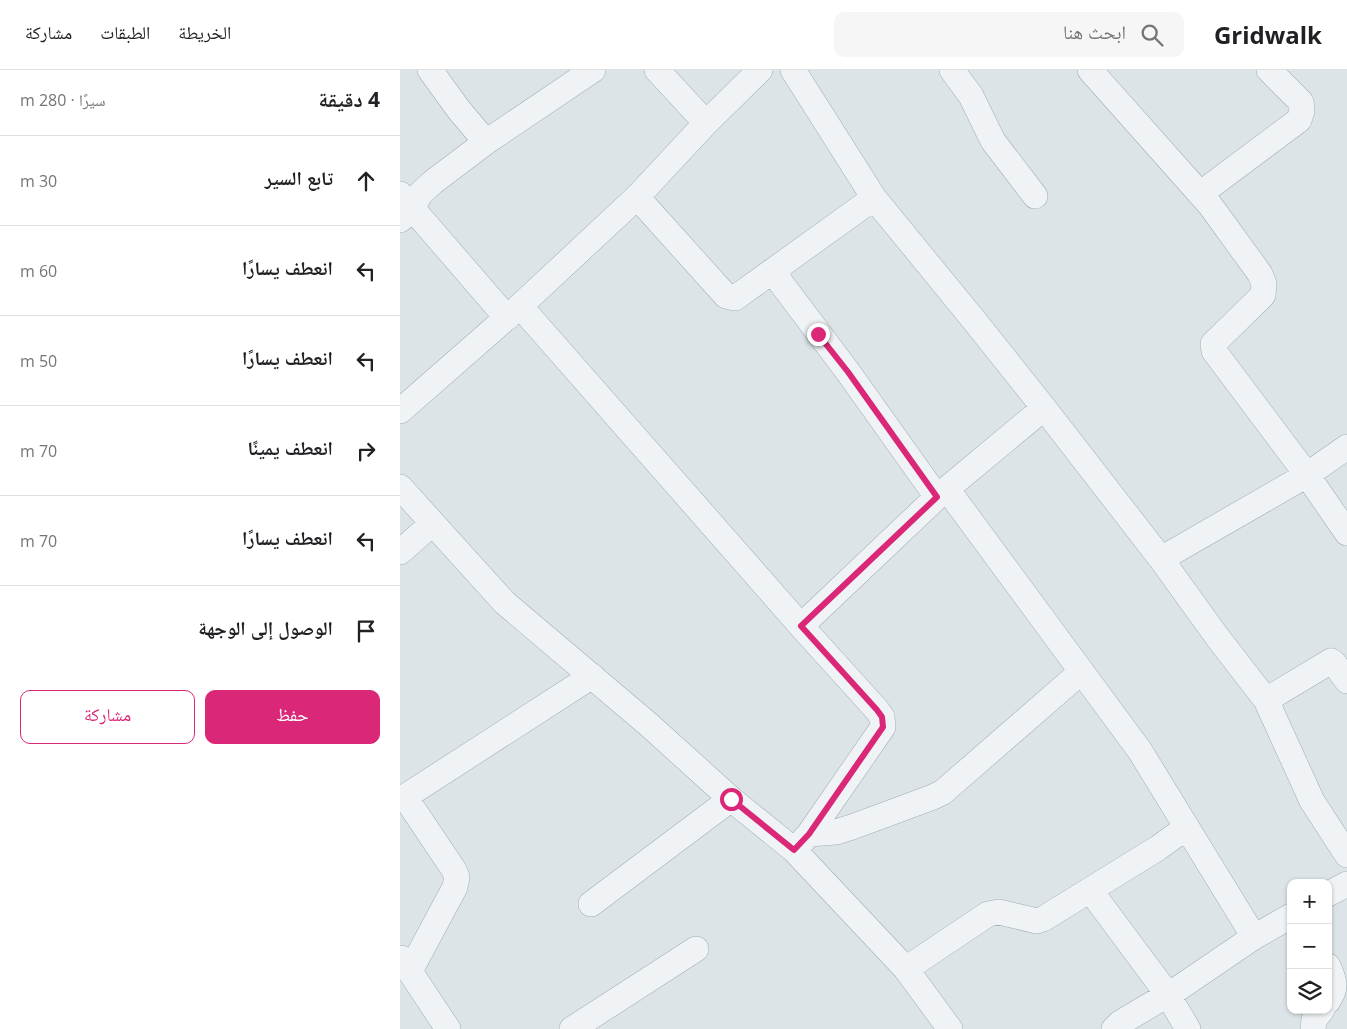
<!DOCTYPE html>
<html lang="ar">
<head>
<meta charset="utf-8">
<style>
	:root { --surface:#fff; --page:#f6f6f6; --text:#202124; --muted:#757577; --line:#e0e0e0; --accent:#db2777 }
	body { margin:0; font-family:"Open Sans","Noto Naskh Arabic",sans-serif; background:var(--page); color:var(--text); direction:rtl }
	.controls { position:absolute; right:15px; bottom:15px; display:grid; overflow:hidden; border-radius:10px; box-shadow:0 1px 4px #0004 }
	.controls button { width:45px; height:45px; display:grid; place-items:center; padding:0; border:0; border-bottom:1px solid var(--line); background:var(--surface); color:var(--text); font:25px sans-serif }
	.stop { position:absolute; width:15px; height:15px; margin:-11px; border:4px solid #db2777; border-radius:50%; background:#fff }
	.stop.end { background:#db2777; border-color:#fff; box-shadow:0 1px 5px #0008 }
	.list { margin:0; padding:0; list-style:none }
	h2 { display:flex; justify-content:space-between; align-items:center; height:65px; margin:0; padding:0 20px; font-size:21px }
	h2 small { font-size:16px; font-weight:400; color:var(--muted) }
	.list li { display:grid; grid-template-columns:32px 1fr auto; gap:15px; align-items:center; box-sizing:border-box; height:90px; padding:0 20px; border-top:1px solid var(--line) }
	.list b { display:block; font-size:19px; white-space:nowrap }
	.list em { font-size:16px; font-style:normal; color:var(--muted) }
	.actions { display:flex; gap:10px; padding:15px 20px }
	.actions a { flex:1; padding:11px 0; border:1px solid var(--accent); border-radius:10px; text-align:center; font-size:18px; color:var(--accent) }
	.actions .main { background:var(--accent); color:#fff }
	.icon { flex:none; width:28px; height:28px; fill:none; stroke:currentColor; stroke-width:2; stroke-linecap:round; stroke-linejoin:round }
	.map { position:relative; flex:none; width:947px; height:959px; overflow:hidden; direction:ltr }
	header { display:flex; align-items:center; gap:30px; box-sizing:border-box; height:70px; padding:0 25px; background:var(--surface); border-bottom:1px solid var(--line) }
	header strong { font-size:24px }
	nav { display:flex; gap:28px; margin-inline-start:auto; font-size:18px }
	.search { width:350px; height:45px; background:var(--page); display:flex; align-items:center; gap:12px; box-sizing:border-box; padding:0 18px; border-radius:10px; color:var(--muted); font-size:19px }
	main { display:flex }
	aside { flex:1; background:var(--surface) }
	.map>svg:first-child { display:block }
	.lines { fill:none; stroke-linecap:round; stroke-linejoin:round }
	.minor-casing { stroke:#a1adb1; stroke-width:26 }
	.minor { stroke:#eff3f5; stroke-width:25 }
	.route { stroke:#db2777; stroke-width:6 }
</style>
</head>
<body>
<header>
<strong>Gridwalk</strong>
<div class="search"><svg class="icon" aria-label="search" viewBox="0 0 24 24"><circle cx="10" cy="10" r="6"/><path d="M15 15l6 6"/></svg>ابحث هنا</div>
<nav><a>الخريطة</a><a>الطبقات</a><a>مشاركة</a></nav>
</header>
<main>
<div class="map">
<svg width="947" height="959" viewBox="0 0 947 959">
	<rect width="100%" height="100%" fill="#dce4e7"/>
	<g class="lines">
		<!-- minor casing -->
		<g class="minor-casing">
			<path id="minor" d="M30 0 59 40 86 72
				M257 0 306 53
				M393 0 474 128 573 249 644 338 761 489 818 568 866 630 912 731 947 785
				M552 0 571 26 593 71 635 126
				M690 0 810 135 860 204 864 214 863 225 813 274 814 281 907 405 947 463
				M0 124 107 248
				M800 124 899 50 902 41 901 32 869 0
				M237 127 326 226 335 228 474 128
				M0 150 12 140 20 124 33 112 86 72 193 0
				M372 201 448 302 537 427
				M120 236 401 556 537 427 644 338
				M0 341 120 236 237 127 306 53 360 0
				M0 417 105 533 248 654 331 729 394 780 506 899 550 959
				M547 419 740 681 854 867
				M0 482 32 454
				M761 489 907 405 947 377
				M866 630 931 591 934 593 947 611
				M5 727 54 800 57 807 55 817 10 901
				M0 730 192 606
				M409 764 436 762 452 757 533 727 543 722 681 602
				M401 773 409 764 483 657 482 647 477 640 401 556
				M690 820 768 925 788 959
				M928 824 947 814
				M191 834 331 729
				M1 888 48 959
				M928 896C935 911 937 918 928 931
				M506 899 588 844 599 842 637 851 643 849 758 778 787 757
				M172 959 296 879
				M714 959 720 953 779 918 854 867 891 846
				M913 959 914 950 922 940"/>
		</g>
		<!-- minor -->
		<use href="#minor" class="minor"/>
	</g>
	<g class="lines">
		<!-- route -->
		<path class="route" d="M331 729 394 780 409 764 483 657 482 647 477 640 401 556 537 427 448 302 418 264"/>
	</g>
</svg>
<div class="controls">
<button>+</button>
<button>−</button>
<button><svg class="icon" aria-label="layers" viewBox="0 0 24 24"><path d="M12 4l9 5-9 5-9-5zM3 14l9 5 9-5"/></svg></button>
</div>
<div class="stop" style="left:331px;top:729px"></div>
<div class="stop end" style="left:418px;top:264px"></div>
</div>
<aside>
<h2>4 دقيقة<small>سيرًا · 280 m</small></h2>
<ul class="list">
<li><svg class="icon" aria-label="ahead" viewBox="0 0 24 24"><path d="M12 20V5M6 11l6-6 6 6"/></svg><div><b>تابع السير</b></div><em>30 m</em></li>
<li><svg class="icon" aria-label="left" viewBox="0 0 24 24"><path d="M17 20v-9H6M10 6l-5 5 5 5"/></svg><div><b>انعطف يسارًا</b></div><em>60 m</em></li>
<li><svg class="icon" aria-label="left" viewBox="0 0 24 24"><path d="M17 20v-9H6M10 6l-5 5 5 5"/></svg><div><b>انعطف يسارًا</b></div><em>50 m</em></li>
<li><svg class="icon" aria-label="right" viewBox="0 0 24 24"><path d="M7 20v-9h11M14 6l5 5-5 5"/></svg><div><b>انعطف يمينًا</b></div><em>70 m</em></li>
<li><svg class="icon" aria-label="left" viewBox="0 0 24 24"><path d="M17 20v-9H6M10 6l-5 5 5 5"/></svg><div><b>انعطف يسارًا</b></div><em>70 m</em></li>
<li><svg class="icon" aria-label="arrive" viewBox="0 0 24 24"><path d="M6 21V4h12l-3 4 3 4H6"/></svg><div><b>الوصول إلى الوجهة</b></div></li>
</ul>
<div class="actions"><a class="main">حفظ</a><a>مشاركة</a></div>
</aside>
</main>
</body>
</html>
